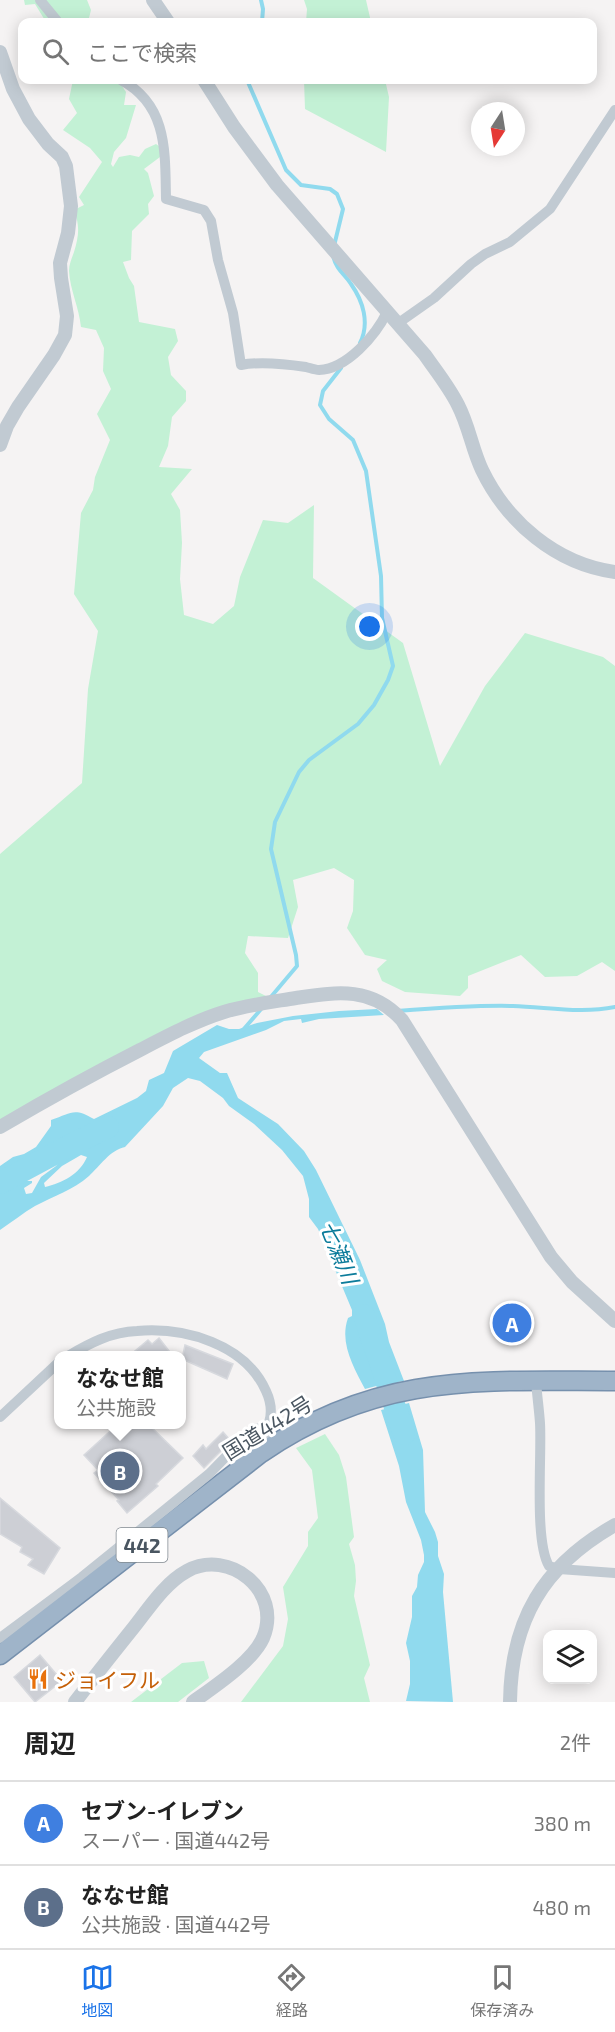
<!DOCTYPE html>
<html lang="ja">
<head>
<meta charset="utf-8">
<style>
	:root { --surface:#fff; --page:#f6f6f6; --text:#222; --muted:#767676; --line:#e0e0e0; --accent:#1a73e8 }
	body { margin:0; font-family:"Exo 2","Noto Sans JP",sans-serif; background:var(--page); color:var(--text) }
	.controls { position:absolute; right:18px; bottom:18px; display:grid; overflow:hidden; border-radius:12px; box-shadow:0 3px 15px #0003 }
	.controls button { width:54px; height:54px; display:grid; place-items:center; padding:0; border:0; border-bottom:2px solid var(--line); background:var(--surface); color:var(--text); font:30px sans-serif }
	.compass { position:absolute; left:471px; top:102px; width:54px; height:54px; border-radius:50%; background:var(--surface); box-shadow:0 3px 15px #0003; rotate:192deg }
	.you { position:absolute; left:370px; top:627px; width:21px; height:21px; margin:-15px; border:4px solid #fff; border-radius:50%; background:#1a73e8; box-shadow:0 0 0 9px #1a73e833 }
	.badge { display:grid; place-items:center; width:39px; height:39px; border-radius:50%; background:var(--accent); color:#fff; font-size:20px; font-weight:700 }
	.pin { position:absolute; translate:-50% -50%; border:3px solid #fff; box-shadow:0 2px 6px #0006 }
	.popup { position:absolute; left:54px; top:1351px; width:132px; height:78px; box-sizing:border-box; display:grid; place-content:center; border-radius:12px; background:var(--surface); filter:drop-shadow(0 2px 4px #0005); font-size:20px; white-space:nowrap; color:var(--muted) }
	.popup b { font-size:22px; color:var(--text) }
	.popup::after { content:''; position:absolute; left:50%; top:100%; margin-left:-12px; border:12px solid transparent; border-top-color:var(--surface) }
	.list { margin:0; padding:0; list-style:none }
	h2 { display:flex; justify-content:space-between; align-items:center; height:78px; margin:0; padding:0 24px; font-size:26px }
	h2 small { font-size:20px; font-weight:400; color:var(--muted) }
	.list li { display:grid; grid-template-columns:39px 1fr auto; gap:18px; align-items:center; box-sizing:border-box; height:84px; padding:0 24px; border-top:2px solid var(--line) }
	.list b { display:block; font-size:22px; white-space:nowrap }
	.list p { margin:0; font-size:20px; white-space:nowrap; color:var(--muted) }
	.list em { font-size:20px; font-style:normal; color:var(--muted) }
	.icon { flex:none; width:33px; height:33px; fill:none; stroke:currentColor; stroke-width:2; stroke-linecap:round; stroke-linejoin:round }
	.map { position:relative; flex:none; width:615px; height:1702px; overflow:hidden }
	.search { position:absolute; background:var(--surface); box-shadow:0 3px 15px #0003; left:18px; right:18px; top:18px; height:66px; display:flex; align-items:center; gap:15px; box-sizing:border-box; padding:0 21px; border-radius:12px; color:var(--muted); font-size:22px }
	.sheet { height:246px; background:var(--surface) }
	nav { display:flex; justify-content:space-around; align-items:center; box-sizing:border-box; height:84px; border-top:2px solid var(--line); background:var(--surface); font-size:16px; color:var(--muted) }
	nav a { display:grid; justify-items:center; gap:3px }
	nav .on { color:var(--accent) }
	.map>svg:first-child { display:block }
	.green { fill:#c3f1d5 }
	.water { fill:#90daee; fill-rule:evenodd }
	.lines { fill:none; stroke-linecap:round; stroke-linejoin:round }
	.stream { stroke:#90daee; stroke-width:4 }
	.river { stroke:#90daee; stroke-width:22 }
	.building { fill:#cdcfd5; stroke:#d7d9de; stroke-width:1.5 }
	.trunk-casing { stroke:#7690ad; stroke-width:21 }
	.minor { stroke:#c1cad2; stroke-width:10 }
	.tertiary { stroke:#c1cad2; stroke-width:14 }
	.trunk { stroke:#9fb4c9; stroke-width:18 }
	.labels { text-anchor:middle; dominant-baseline:central; stroke-width:6; stroke-linejoin:round; paint-order:stroke }
	.shield { fill:#fff; stroke:#808990; stroke-width:1.5 }
	.shield-label { font-size:20px; font-weight:bold; fill:#4a5661 }
	.street-label { font-size:21px; fill:#4a5661; stroke:#fff }
	.food-label { font-size:21px; fill:#c56008; stroke:#fff; text-anchor:start }
	.water-label { font-size:22px; font-style:italic; fill:#0c7c9b; stroke:#fff }
</style>
</head>
<body>
<div class="map">
<svg width="615" height="1702" viewBox="0 0 615 1702">
	<rect width="100%" height="100%" fill="#f5f3f3"/>
	<!-- green -->
	<path class="green" d="M24 0H87L91 10 88 22H46L35 4 25 5Z
		M304 0H366L371 22H306L307 9Z
		M73 80H118L126 92 124 105H136L126 138 114 152 111 164 113 167 119 157 130 155 139 157 145 149 156 144 160 147V157L144 169 148 173 154 196 148 204 149 214 132 231 131 260 123 262 129 278 134 286 139 322 175 329 178 341 168 357 171 375 186 391V401L172 417 168 446 159 467 192 469 171 494 180 510 182 543 180 579 184 615 213 624 234 606 240 577 263 520 288 523 314 505 313 578 403 643 440 766 485 686 525 633 603 657 615 666V971L602 962 577 976 545 977 521 955 468 976V988L460 996 405 992 382 981 377 969 387 960 365 955 347 928 353 911 354 880 334 868 293 880 298 907 288 938 248 936 245 953 258 973V992L272 999 188 1025 0 1134V854L82 783 88 689 98 631 74 594 81 513 93 490 95 477 110 440 97 414 111 389 103 371 104 348 96 330 81 327C79 307 70 290 69 271 69 264 72 258 74 252 79 236 80 226 74 210L84 205 79 197 102 162 90 148 63 130 77 113 69 99Z
		M304 80H385L389 97 386 152 305 109Z
		M325 1434 339 1455 346 1477 354 1537 349 1544 355 1565 356 1581 354 1596 370 1665 364 1678 370 1702H241L283 1646 288 1619 283 1587 308 1546V1532L318 1518 312 1470 296 1448Z
		M204 1661 209 1678 178 1702H131L182 1663Z"/>
	<!-- water -->
	<path class="water" d="M377 1009 384 1015 319 1019 302 1023 301 1019 284 1021 266 1030 204 1052 199 1058 220 1073H227L238 1098 278 1124 304 1151 316 1170 360 1260 385 1324 389 1342 404 1381 392 1383 382 1354 368 1337 365 1347 380 1385 365 1389C354 1368 339 1343 348 1318L352 1316V1310L318 1229 309 1217V1199L303 1176 282 1150 254 1124 229 1106 223 1098 200 1081 188 1078 173 1088 163 1106 125 1147C110 1150 100 1166 89 1176 73 1190 54 1196 35 1206 23 1213 12 1222 0 1230V1166L13 1157 24 1154 36 1147 51 1126V1120C71 1113 74 1107 94 1119L137 1098 146 1091 149 1080 164 1073 173 1051 217 1025 229 1029H239L257 1023 293 1016 339 1011ZM88 1126H91L92 1129 90 1133 69 1150 56 1166 41 1177 32 1193 26 1194 24 1188 32 1183V1181H27C30 1161 71 1137 88 1126ZM81 1155 87 1157C80 1174 62 1183 45 1187L44 1183 62 1166Z
		M409 1403 423 1450 425 1512 435 1532 438 1542V1556L444 1574 443 1592 453 1702 406 1701 410 1684V1661L406 1643 412 1617V1596L417 1587 418 1575 424 1562V1555L421 1540 406 1502 399 1466 381 1410Z"/>
	<g class="lines">
		<!-- stream -->
		<path class="stream" d="M261 0 263 9 262 22
			M247 80 286 170 301 185 330 189 337 194 343 209 334 246
			M333 256C337 271 344 273 351 284 363 301 370 323 360 343
			M270 998 297 966 296 955 271 849 275 822 299 772 309 760 358 724 374 705 388 680 393 666 382 618 381 576 366 471 353 440 329 419 320 405 323 391 341 368
			M397 1011C436 1008 475 1005 513 1006 547 1007 581 1014 615 1007
			M243 1030 262 1008"/>
		<!-- river -->
		<path class="river" d="M0 1183 71 1145 108 1127
			M364 1315 404 1434"/>
	</g>
	<!-- building -->
	<path class="building" d="M498 1313H527L526 1333H498Z
		M159 1338 173 1356H129L148 1340 152 1344Z
		M185 1345 233 1364 227 1379 182 1359Z
		M117 1425H149L183 1458 156 1484 158 1486 127 1513 117 1501 119 1500 94 1473 98 1470 84 1455Z
		M223 1432 231 1441 204 1468 193 1456 203 1445 206 1449Z
		M0 1498 60 1548 44 1574 28 1565 33 1559 20 1552 22 1547 0 1534Z
		M40 1655 62 1681 35 1702 14 1677Z"/>
	<g class="lines">
		<!-- trunk casing -->
		<g class="trunk-casing">
			<path id="trunk" d="M0 1655 261 1453C379 1372 479 1381 615 1381"/>
		</g>
		<!-- minor -->
		<path class="minor" d="M40 0 58 22
			M121 80C168 105 165 152 166 199L204 210 211 221 218 260 233 313 241 365C261 361 286 364 306 367 310 368 315 370 319 370 347 369 376 335 387 312
			M397 324 434 298 471 264 485 254 510 242 550 209 615 110
			M68 1356C90 1343 111 1332 137 1331 185 1327 245 1344 266 1391 272 1404 273 1418 265 1431
			M536 1381C537 1395 539 1409 540 1423 542 1456 534 1541 549 1566L559 1569 615 1573
			M0 1417 58 1363
			M0 1638 82 1577 209 1474 253 1429 263 1428 275 1443"/>
		<!-- tertiary -->
		<path class="tertiary" d="M153 0 168 22
			M0 52 13 89 29 119 48 144 62 157 66 166 71 206 68 233 60 263 61 278 67 316 65 335 54 355 18 407 7 426 0 445
			M204 80 234 127 277 185 425 355C436 371 449 387 458 405 469 426 472 449 482 470 507 522 556 564 615 572
			M0 1127C46 1100 93 1074 140 1050 167 1036 195 1021 224 1012 247 1005 272 1002 296 998 337 992 371 986 402 1020L551 1257 572 1282 615 1321
			M75 1702C94 1677 114 1652 134 1627 149 1608 165 1583 187 1571 229 1548 283 1591 263 1638 252 1662 215 1686 193 1702
			M510 1702C511 1620 543 1566 615 1525"/>
		<!-- trunk -->
		<use href="#trunk" class="trunk"/>
	</g>
	<!-- icons -->
	<defs>
		<g id="restaurant-bare" transform="scale(1.62)"><path d="M-5-6h1v4h1v-4h1v4h1v-4h1v5L-1.5 .5V6h-2V.5L-5-1ZM5-6V6H3V1.5H1.5Q1.5-4 5-6Z" fill="#e8710a" stroke="#fff" stroke-width="2.5" paint-order="stroke"/></g>
	</defs>
	<g fill-rule="evenodd">
		<use href="#restaurant-bare" x="38" y="1679"/>
	</g>
	<g class="labels">
		<!-- shield labels -->
		<rect class="shield" x="116.5" y="1528" width="51" height="34" rx="4.5"/>
		<g class="shield-label">
			<text x="142" y="1545">442</text>
		</g>
		<!-- street labels -->
		<g class="street-label">
			<text transform="translate(267 1427) rotate(-32)">国道442号</text>
		</g>
		<!-- food labels -->
		<g class="food-label">
			<text x="55" y="1679">ジョイフル</text>
		</g>
		<!-- water labels -->
		<g class="water-label">
			<text transform="translate(340 1252) rotate(68)">七瀬川</text>
		</g>
	</g>
</svg>
<div class="controls">
<button><svg class="icon" aria-label="layers" viewBox="0 0 24 24"><path d="M12 4l9 5-9 5-9-5zM3 14l9 5 9-5"/></svg></button>
</div>
<svg class="compass" viewBox="-18 -18 36 36"><path d="M0-13l5 13h-10z" fill="#e53935"/><path d="M0 13l5-13h-10z" fill="#767676"/></svg>
<div class="you"></div>
<div class="pin badge" style="left:512px;top:1323px;background:#3f7fe0">A</div>
<div class="pin badge" style="left:120px;top:1471px;background:#5c6f8a">B</div>
<div class="popup"><b>ななせ館</b>公共施設</div>
<div class="search"><svg class="icon" aria-label="search" viewBox="0 0 24 24"><circle cx="10" cy="10" r="6"/><path d="M15 15l6 6"/></svg>ここで検索</div>
</div>
<section class="sheet">
<h2>周辺<small>2件</small></h2>
<ul class="list">
<li><span class="badge" style="background:#3f7fe0">A</span><div><b>セブン-イレブン</b><p>スーパー · 国道442号</p></div><em>380 m</em></li>
<li><span class="badge" style="background:#5c6f8a">B</span><div><b>ななせ館</b><p>公共施設 · 国道442号</p></div><em>480 m</em></li>
</ul>
</section>
<nav>
<a class="on"><svg class="icon" aria-label="map" viewBox="0 0 24 24"><path d="M3 6l6-2 6 2 6-2v14l-6 2-6-2-6 2zM9 4v14M15 6v14"/></svg>地図</a>
<a><svg class="icon" aria-label="directions" viewBox="0 0 24 24"><path d="M12 3l9 9-9 9-9-9zM9 14v-3h6M13 9l2 2-2 2"/></svg>経路</a>
<a><svg class="icon" aria-label="saved" viewBox="0 0 24 24"><path d="M7 4h10v16l-5-4-5 4z"/></svg>保存済み</a>
</nav>
</body>
</html>
